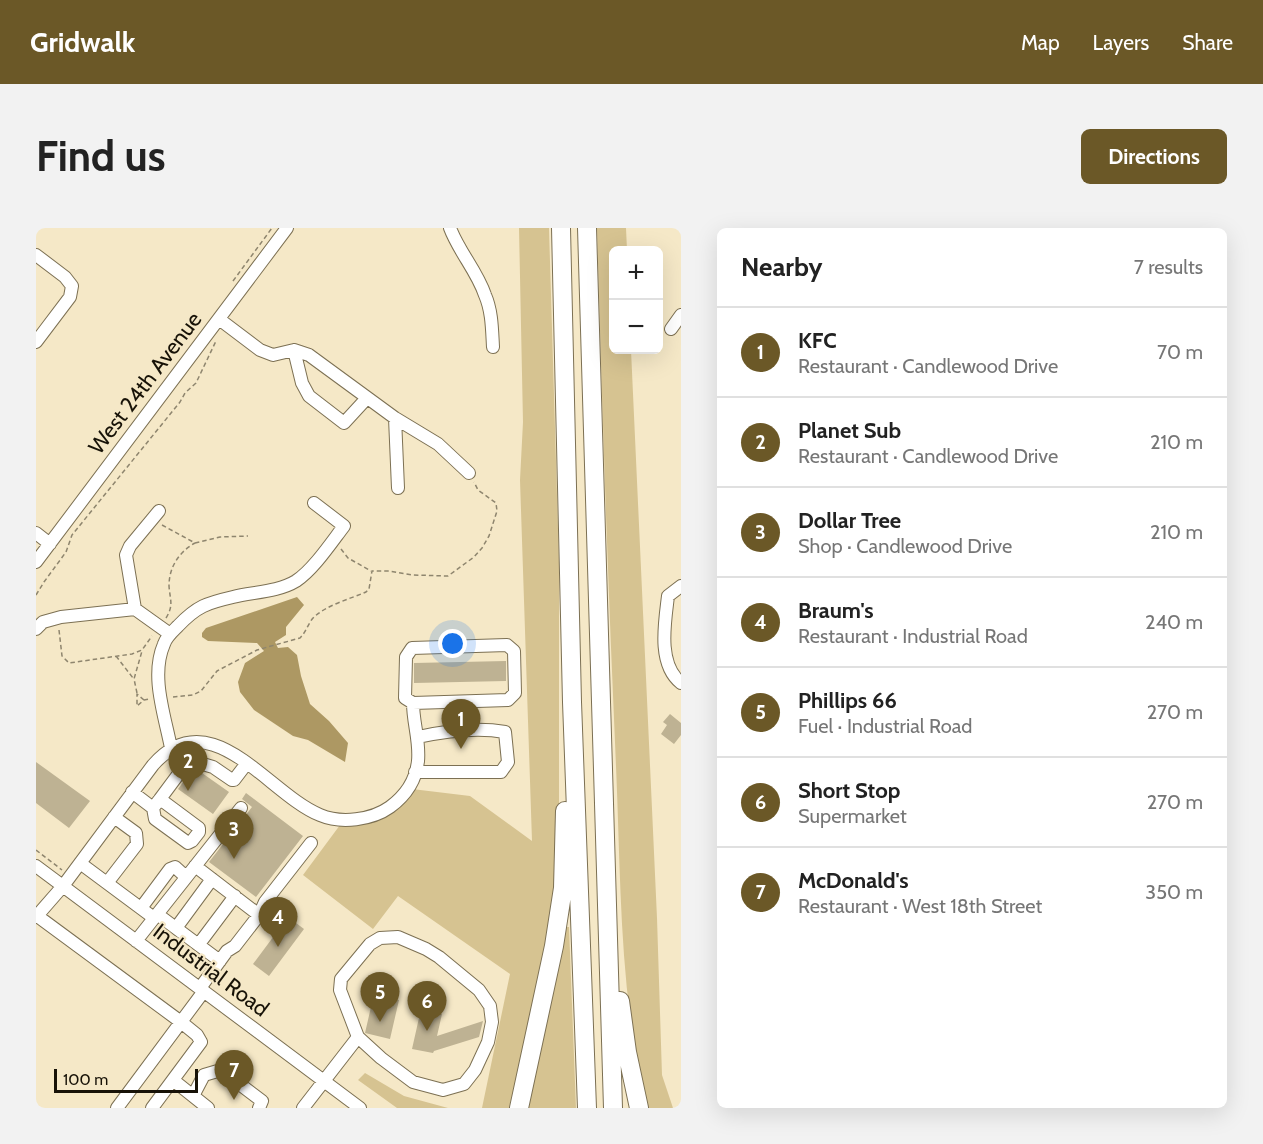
<!DOCTYPE html>
<html lang="en">
<head>
<meta charset="utf-8">
<style>
	:root { --surface:#fff; --page:#f2f2f2; --text:#222; --muted:#767676; --line:#e0e0e0; --accent:#6b5827 }
	body { margin:0; font-family:Cabin,sans-serif; background:var(--page); color:var(--text) }
	.controls { position:absolute; right:18px; top:18px; display:grid; overflow:hidden; border-radius:9px; box-shadow:0 6px 24px #0002 }
	.controls button { width:54px; height:54px; display:grid; place-items:center; padding:0; border:0; border-bottom:2px solid var(--line); background:var(--surface); color:var(--text); font:30px sans-serif }
	.scale { position:absolute; left:18px; bottom:15px; width:144px; box-sizing:border-box; padding-left:6px; border:3px solid #171207; border-top:0; font-size:16px; line-height:21px; white-space:nowrap; color:#171207; -webkit-text-stroke:4px #f5e8c7; paint-order:stroke }
	.you { position:absolute; left:417px; top:416px; width:21px; height:21px; margin:-15px; border:4px solid #fff; border-radius:50%; background:#1a73e8; box-shadow:0 0 0 9px #1a73e833 }
	.badge { display:grid; place-items:center; width:39px; height:39px; border-radius:50%; background:var(--accent); color:#fff; font-size:20px; font-weight:700 }
	.pin { position:absolute; translate:-50% -50px; filter:drop-shadow(0 2px 3px #0008) }
	.pin::after { content:''; position:absolute; top:32px; width:21px; height:18px; background:inherit; clip-path:polygon(0 0,100% 0,50% 100%) }
	.list { margin:0; padding:0; list-style:none }
	h2 { display:flex; justify-content:space-between; align-items:center; height:78px; margin:0; padding:0 24px; font-size:26px }
	h2 small { font-size:20px; font-weight:400; color:var(--muted) }
	.list li { display:grid; grid-template-columns:39px 1fr auto; gap:18px; align-items:center; box-sizing:border-box; height:90px; padding:0 24px; border-top:2px solid var(--line) }
	.list b { display:block; font-size:22px; white-space:nowrap }
	.list p { margin:0; font-size:20px; white-space:nowrap; color:var(--muted) }
	.list em { font-size:20px; font-style:normal; color:var(--muted) }
	.map { position:relative; flex:none; width:645px; height:880px; overflow:hidden; border-radius:9px }
	header { display:flex; align-items:center; gap:36px; box-sizing:border-box; height:84px; padding:0 30px; background:var(--accent); color:#fff }
	header strong { font-size:28px }
	nav { display:flex; gap:33px; margin-inline-start:auto; font-size:21px }
	.intro { display:flex; align-items:center; justify-content:space-between; box-sizing:border-box; height:144px; padding:0 36px }
	h1 { margin:0; font-size:42px }
	.button { padding:15px 27px; border-radius:9px; background:var(--accent); color:#fff; font-size:21px; font-weight:700 }
	main { display:flex; gap:36px; padding:0 36px }
	aside { flex:1; background:var(--surface); border-radius:9px; box-shadow:0 6px 24px #0002 }
	.map>svg:first-child { display:block }
	.green { fill:#d6c391 }
	.water { fill:#ad9863 }
	.building { fill:#beb293 }
	.lines { fill:none; stroke-linecap:round; stroke-linejoin:round }
	.minor-casing { stroke:#7c7053; stroke-width:14 }
	.highway-casing { stroke:#7c7053; stroke-width:20 }
	.path { stroke:#8e856e; stroke-width:1.5; stroke-dasharray:4.5 3; stroke-linecap:butt }
	.minor { stroke:#fff; stroke-width:12 }
	.highway { stroke:#fff; stroke-width:18 }
	.labels { text-anchor:middle; dominant-baseline:central; stroke-width:4.5; stroke-linejoin:round; paint-order:stroke }
	.street-label { font-size:22px; fill:#171207; stroke:#f5e8c7 }
</style>
</head>
<body>
<header>
<strong>Gridwalk</strong>
<nav><a>Map</a><a>Layers</a><a>Share</a></nav>
</header>
<div class="intro"><h1>Find us</h1><a class="button">Directions</a></div>
<main>
<div class="map">
<svg width="645" height="880" viewBox="0 0 645 880">
	<rect width="100%" height="100%" fill="#f5e8c7"/>
	<!-- green -->
	<path class="green" d="M483 0H513L523 334V632L512 717 473 880H446L474 746 362 668 337 701 267 647 304 597H320L376 561 434 568 496 613 484 252 487 194Z
		M561 0H590L591 22H578V122H595L621 690 626 847 637 880H611C583 769 585 652 580 538 572 359 566 179 561 0Z
		M527 699H533L540 880H489Z
		M329 845 368 868 412 880H361L322 852Z"/>
	<!-- water -->
	<path class="water" d="M261 369 268 377 250 399V407L239 414 242 420 252 419 261 427 265 448 274 476 293 493 312 515 309 534 272 512 257 508 218 482 204 464 202 454 209 435 228 423 221 415 172 413 166 409V405L170 400Z"/>
	<!-- building -->
	<path class="building" d="M470 433V453L378 455V435Z
		M634 486 645 495V507L638 516 625 506 631 497 627 494Z
		M0 534 54 573 33 600 0 575Z
		M156 542 166 545 193 564 177 586 142 561Z
		M210 565 267 608 220 669 173 634 216 579 206 571Z
		M252 689 268 701 233 748 217 736Z
		M338 766 363 772 354 811 329 805Z
		M385 781 406 786 401 808 447 793 443 809 398 823 397 825 376 821Z"/>
	<g class="lines">
		<!-- minor casing -->
		<g class="minor-casing">
			<path id="minor" d="M414 0C423 24 441 43 449 67 456 83 456 101 457 119
				M0 27 29 49 36 58 34 69 0 114
				M183 91 224 122 237 127 258 122 273 127 359 190 402 216 433 245
				M635 101 645 87
				M258 122 266 155 273 168 308 195 331 170
				M359 190 362 260
				M123 283 94 318 90 327 99 381 134 406
				M0 305 14 316
				M0 334 251 0
				M645 358 632 368C629 394 621 436 645 455
				M0 401 7 394 25 389 99 381
				M135 520C129 488 114 448 128 416 130 409 137 403 142 398 161 378 171 375 197 369 217 364 242 364 260 353 277 342 295 315 308 298L278 275
				M153 532 177 539 196 552H198L211 535
				M379 544H465L472 534 469 504C441 499 410 503 382 509
				M96 564 117 580 119 591 152 615 156 613 163 604V600L124 571 117 580
				M124 571 153 532 152 525
				M44 635 118 690
				M0 638 324 880
				M159 638 223 687
				M71 655 101 616 100 605 78 589
				M105 680 134 641 139 639 150 649
				M121 686 184 733
				M0 687 145 794 161 807 165 814 116 880
				M0 689 27 658 117 537C175 471 232 566 284 587 305 596 336 592 354 579 369 568 380 552 382 533 384 513 377 495 377 475L472 472 479 465 478 423 471 417 376 420 370 429 369 470 377 475
				M140 700 176 651
				M362 709 390 721 403 729 443 762 454 778 456 794 452 814 439 842 428 856 407 862 377 854 345 830 322 809 304 762 305 751 334 716 344 710Z
				M100 713 205 580
				M163 716 199 668
				M164 760 191 723 199 718 223 687 229 674 275 615
				M137 852 172 880
				M157 868 168 847 185 842 226 873 223 880
				M81 880 168 763
				M267 880 322 809"/>
		</g>
		<!-- highway casing -->
		<g class="highway-casing">
			<path id="highway" d="M525 0 536 474 551 880
				M551 0 577 880
				M584 773 591 824 603 880
				M483 880 518 718 527 660 529 583"/>
		</g>
		<!-- path -->
		<path class="path" d="M197 53 236 0
			M126 297 159 315 184 309 212 308
			M305 321 312 330 335 343
			M0 367 8 354 30 324 36 307 144 174 149 165 160 155 180 113
			M130 390C138 377 134 372 133 358 133 339 143 324 159 315
			M23 402 26 428 33 435 96 426 106 422 116 408
			M80 428 97 450
			M101 465 98 451 106 423
			M137 469 157 467 165 463 181 443 221 422 264 410C270 404 272 396 277 390 290 377 314 371 330 364L333 361 336 343H353L377 347 412 348 438 329 446 320 453 308 461 283 460 275 442 262 438 254
			M108 472 101 466V478L108 472 114 471
			M0 622 26 642"/>
		<!-- minor -->
		<use href="#minor" class="minor"/>
		<!-- highway -->
		<use href="#highway" class="highway"/>
	</g>
	<g class="labels">
		<!-- street labels -->
		<g class="street-label">
			<text transform="translate(109 155) rotate(-53)">West 24th Avenue</text>
			<text transform="translate(175 742) rotate(37)">Industrial Road</text>
		</g>
	</g>
</svg>
<div class="controls">
<button>+</button>
<button>−</button>
</div>
<div class="scale">100 m</div>
<div class="you"></div>
<div class="pin badge" style="left:425px;top:521px">1</div>
<div class="pin badge" style="left:152px;top:563px">2</div>
<div class="pin badge" style="left:198px;top:631px">3</div>
<div class="pin badge" style="left:242px;top:719px">4</div>
<div class="pin badge" style="left:344px;top:794px">5</div>
<div class="pin badge" style="left:391px;top:803px">6</div>
<div class="pin badge" style="left:198px;top:872px">7</div>
</div>
<aside>
<h2>Nearby<small>7 results</small></h2>
<ul class="list">
<li><span class="badge">1</span><div><b>KFC</b><p>Restaurant · Candlewood Drive</p></div><em>70 m</em></li>
<li><span class="badge">2</span><div><b>Planet Sub</b><p>Restaurant · Candlewood Drive</p></div><em>210 m</em></li>
<li><span class="badge">3</span><div><b>Dollar Tree</b><p>Shop · Candlewood Drive</p></div><em>210 m</em></li>
<li><span class="badge">4</span><div><b>Braum's</b><p>Restaurant · Industrial Road</p></div><em>240 m</em></li>
<li><span class="badge">5</span><div><b>Phillips 66</b><p>Fuel · Industrial Road</p></div><em>270 m</em></li>
<li><span class="badge">6</span><div><b>Short Stop</b><p>Supermarket</p></div><em>270 m</em></li>
<li><span class="badge">7</span><div><b>McDonald's</b><p>Restaurant · West 18th Street</p></div><em>350 m</em></li>
</ul>
</aside>
</main>
</body>
</html>
